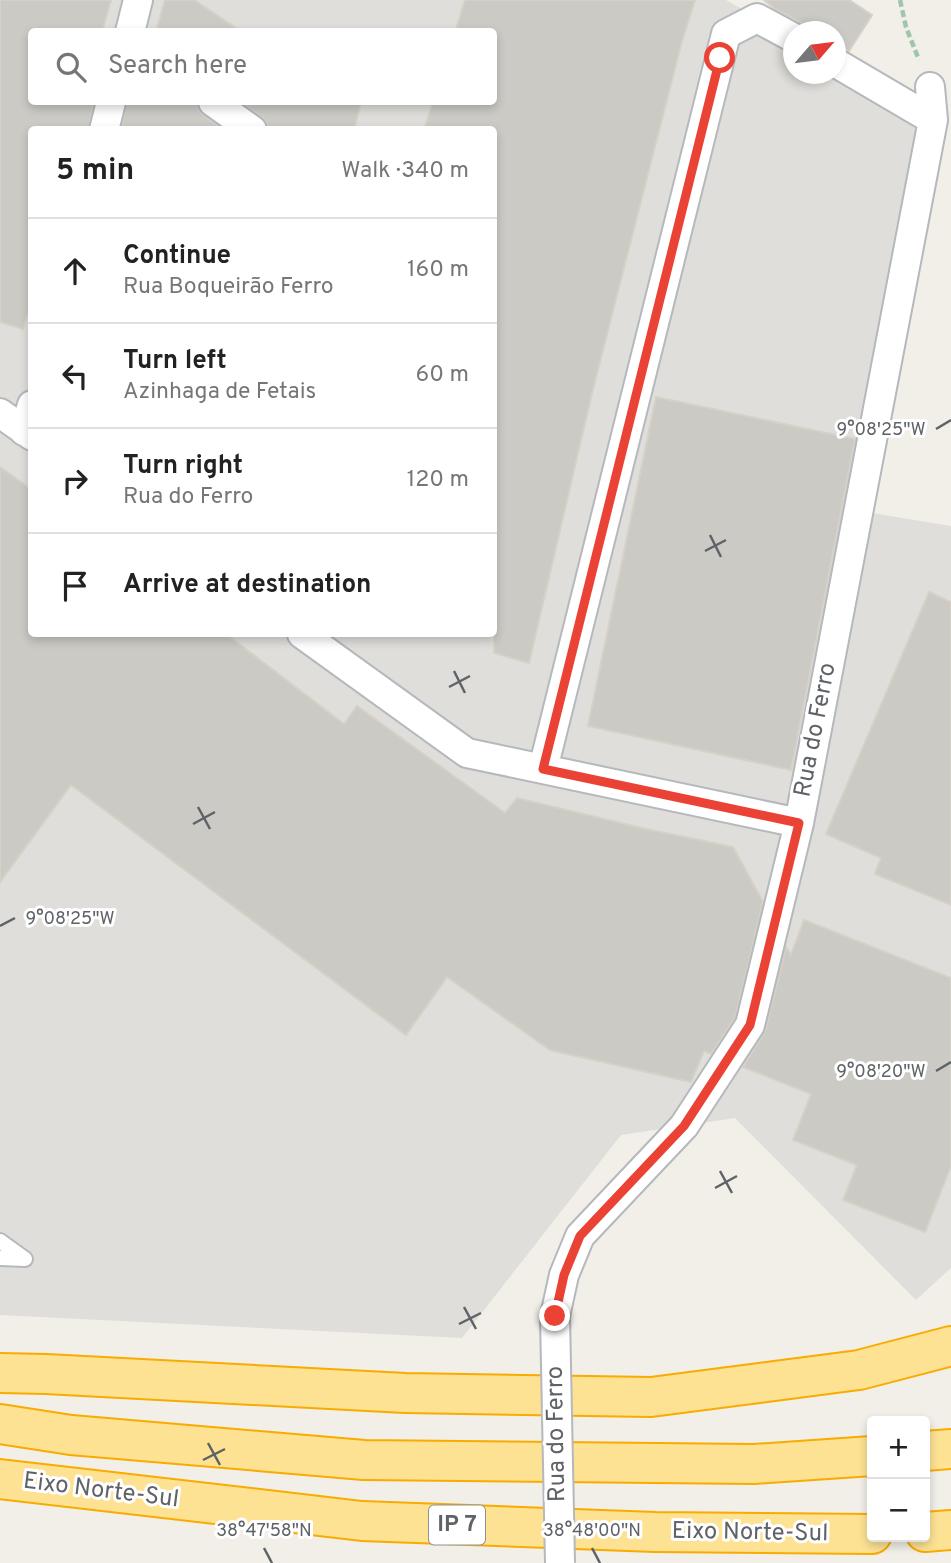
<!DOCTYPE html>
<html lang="en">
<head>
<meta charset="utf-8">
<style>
	:root { --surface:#fff; --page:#f2f2f2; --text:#222; --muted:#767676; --line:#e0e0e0 }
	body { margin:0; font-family:Overpass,sans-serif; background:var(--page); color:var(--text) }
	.controls { position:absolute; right:21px; bottom:21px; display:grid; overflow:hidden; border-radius:7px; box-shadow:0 4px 10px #0003 }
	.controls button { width:63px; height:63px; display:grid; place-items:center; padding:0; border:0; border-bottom:2px solid var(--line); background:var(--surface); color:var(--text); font:35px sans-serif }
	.compass { position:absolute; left:783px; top:21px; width:63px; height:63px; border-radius:50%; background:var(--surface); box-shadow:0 4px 10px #0003; rotate:62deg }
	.stop { position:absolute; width:21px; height:21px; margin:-16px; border:5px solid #ea4335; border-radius:50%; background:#fff }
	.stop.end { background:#ea4335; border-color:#fff; box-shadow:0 2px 7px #0008 }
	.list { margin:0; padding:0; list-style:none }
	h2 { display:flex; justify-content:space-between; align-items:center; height:91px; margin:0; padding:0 28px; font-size:30px }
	h2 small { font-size:23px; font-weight:400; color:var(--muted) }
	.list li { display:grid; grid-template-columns:46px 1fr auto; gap:21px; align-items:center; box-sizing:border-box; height:105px; padding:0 28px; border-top:2px solid var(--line) }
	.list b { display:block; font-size:26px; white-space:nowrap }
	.list p { margin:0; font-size:23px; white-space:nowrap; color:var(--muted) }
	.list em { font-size:23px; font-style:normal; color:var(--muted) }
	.icon { flex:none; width:38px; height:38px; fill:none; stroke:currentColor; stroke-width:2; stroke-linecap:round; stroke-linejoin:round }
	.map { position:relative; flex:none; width:951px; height:1563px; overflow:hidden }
	.search { position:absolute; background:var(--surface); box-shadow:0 4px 10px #0003; left:28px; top:28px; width:469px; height:77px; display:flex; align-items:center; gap:18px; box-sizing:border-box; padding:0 24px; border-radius:7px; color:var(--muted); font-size:26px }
	.panel { position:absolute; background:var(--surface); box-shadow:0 4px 10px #0003; left:28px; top:126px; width:469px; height:511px; border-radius:7px }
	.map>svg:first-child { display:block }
	.industrial { fill:#e0deda; fill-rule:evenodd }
	.building { fill:#cccac5; stroke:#d6d1c6; stroke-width:2 }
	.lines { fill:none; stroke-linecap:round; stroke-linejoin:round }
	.lane-casing { stroke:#b5b8bc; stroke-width:18 }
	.street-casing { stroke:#b5b8bc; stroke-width:32 }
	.highway-casing { stroke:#f9ab00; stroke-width:42 }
	.path { stroke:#9cc7a9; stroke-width:4.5; stroke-dasharray:7 3.5; stroke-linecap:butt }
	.lane { stroke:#fff; stroke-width:14 }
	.street { stroke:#fff; stroke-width:28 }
	.highway { stroke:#fde293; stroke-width:38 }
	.street-bridge-casing { stroke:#b5b8bc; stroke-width:32; stroke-linecap:butt }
	.street-bridge { stroke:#fff; stroke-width:28 }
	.route { stroke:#ea4335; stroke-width:9 }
	.ticks { fill:none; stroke:#5f6368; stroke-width:2.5 }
	.labels { text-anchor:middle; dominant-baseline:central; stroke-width:6; stroke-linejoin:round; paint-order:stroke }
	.shield { fill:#fff; stroke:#8f9295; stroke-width:2 }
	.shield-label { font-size:23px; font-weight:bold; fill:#5f6368 }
	.street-label { font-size:24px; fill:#5f6368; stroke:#fff }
	.ticks-label { font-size:18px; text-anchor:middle; fill:#5f6368; stroke:#fff; stroke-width:6; stroke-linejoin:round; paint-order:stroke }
</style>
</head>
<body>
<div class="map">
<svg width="951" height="1563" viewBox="0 0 951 1563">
	<rect width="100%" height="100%" fill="#f1efe8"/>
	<!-- industrial -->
	<path class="industrial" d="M0 0H726L757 18 793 43 794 74 836 73 939 145 847 509 951 526V1268L916 1300 735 1118 621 1135 462 1338 0 1315ZM32 32H494V102H32ZM32 130H494V634H32Z"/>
	<!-- building -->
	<path class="building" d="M0 0H111L102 32H32V102H94L88 130H32V298L23 329 0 322Z
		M165 0H194L242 32H156Z
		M465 0H695L682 41 593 389 529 663 494 653V130H424L433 102H494V32H455Z
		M764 0H849L872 15 849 51 836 46V32H809L802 23 775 9Z
		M127 102H197L198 109 203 115 223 130H121Z
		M241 102H361L354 130H268L267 123 262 117Z
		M656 397 855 439 791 770 588 726Z
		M0 467 32 490V634H226L344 724 357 706 505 813 517 798 646 829 733 847 763 902 735 1018 711 1054 704 1051 691 1082 550 1050 447 977 406 1035 71 785 0 882Z
		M929 592 951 602V905L875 874 881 858 826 834Z
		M804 920 951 978V1166L925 1232 843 1200 857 1165 793 1140 811 1094 743 1067 766 1029 786 947 791 955Z"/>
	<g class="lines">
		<!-- lane casing -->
		<g class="lane-casing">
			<path id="lane" d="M0 1241 25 1259 0 1258"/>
		</g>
		<!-- street casing -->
		<g class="street-casing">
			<path id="street" d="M130 32 138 0
				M836 63 933 120
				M213 102 252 130
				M104 130 111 102
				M0 413 32 436
				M24 431 32 405
				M302 634 467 753 799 823
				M543 769 726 34 757 18 794 38
				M555 1316 564 1275 580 1236 684 1126 750 1025 799 823 933 120 930 87"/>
		</g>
		<!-- highway casing -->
		<g class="highway-casing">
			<path id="highway" d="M0 1373 46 1374 405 1393 651 1397 859 1370 951 1346
				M0 1424 71 1435 364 1460 754 1464 872 1456
				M925 1451 951 1449
				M0 1479 362 1521 655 1532 872 1534
				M925 1532 951 1530"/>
		</g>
		<!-- path -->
		<path class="path" d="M900 0 906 27 919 60"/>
		<!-- lane -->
		<use href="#lane" class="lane"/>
		<!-- street -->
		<use href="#street" class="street"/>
		<!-- highway -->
		<use href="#highway" class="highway"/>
		<!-- street-bridge casing -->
		<g class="street-bridge-casing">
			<path id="street-bridge" d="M555 1316 560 1563"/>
		</g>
		<!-- street-bridge -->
		<use href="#street-bridge" class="street-bridge"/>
	</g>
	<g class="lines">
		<!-- route -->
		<path class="route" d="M555 1316 564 1275 580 1236 684 1126 750 1025 799 823 543 769 720 58"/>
	</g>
	<!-- ticks -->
	<path class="ticks" d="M936 429 951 420M710 535 721 557M705 551 726 540M454 671 465 693M449 687 470 676M198 807 210 829M193 824 215 812M0 926 15 918M936 1071 951 1062M720 1171 732 1193M715 1188 737 1176M464 1307 476 1329M459 1324 481 1313M208 1443 220 1465M203 1460 225 1449M264 1548 272 1563M592 1548 600 1563"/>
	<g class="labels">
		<!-- shield labels -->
		<rect class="shield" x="429" y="1505.5" width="56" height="39" rx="5"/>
		<g class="shield-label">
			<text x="457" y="1525">IP 7</text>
		</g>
		<!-- street labels -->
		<g class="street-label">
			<text transform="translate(816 730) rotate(-79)">Rua do Ferro</text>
			<text transform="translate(557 1434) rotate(-91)">Rua do Ferro</text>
			<text transform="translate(101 1491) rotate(7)">Eixo Norte-Sul</text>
			<text transform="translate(750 1533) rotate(1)">Eixo Norte-Sul</text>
		</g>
	</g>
	<g class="ticks-label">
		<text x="881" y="435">9°08'25"W</text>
		<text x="70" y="924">9°08'25"W</text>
		<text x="881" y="1077">9°08'20"W</text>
		<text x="264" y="1536">38°47'58"N</text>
		<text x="592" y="1536">38°48'00"N</text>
	</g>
</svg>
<div class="controls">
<button>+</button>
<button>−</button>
</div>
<svg class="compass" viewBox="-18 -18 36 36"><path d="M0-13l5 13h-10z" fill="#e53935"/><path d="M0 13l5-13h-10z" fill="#767676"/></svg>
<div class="stop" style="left:720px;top:58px"></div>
<div class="stop end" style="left:555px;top:1316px"></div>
<div class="search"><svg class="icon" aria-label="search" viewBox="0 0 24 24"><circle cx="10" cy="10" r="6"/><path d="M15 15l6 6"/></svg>Search here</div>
<section class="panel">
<h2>5 min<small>Walk · 340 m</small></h2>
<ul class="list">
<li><svg class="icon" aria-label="ahead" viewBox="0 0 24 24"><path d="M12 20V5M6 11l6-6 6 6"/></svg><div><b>Continue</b><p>Rua Boqueirão Ferro</p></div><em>160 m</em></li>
<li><svg class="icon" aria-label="left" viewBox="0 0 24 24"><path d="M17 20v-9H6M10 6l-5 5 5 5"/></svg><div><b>Turn left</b><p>Azinhaga de Fetais</p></div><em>60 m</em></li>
<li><svg class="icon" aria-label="right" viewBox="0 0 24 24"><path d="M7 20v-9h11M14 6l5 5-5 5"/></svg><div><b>Turn right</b><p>Rua do Ferro</p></div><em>120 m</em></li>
<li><svg class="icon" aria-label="arrive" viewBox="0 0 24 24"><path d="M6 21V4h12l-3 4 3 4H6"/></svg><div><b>Arrive at destination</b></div></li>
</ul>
</section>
</div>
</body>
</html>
